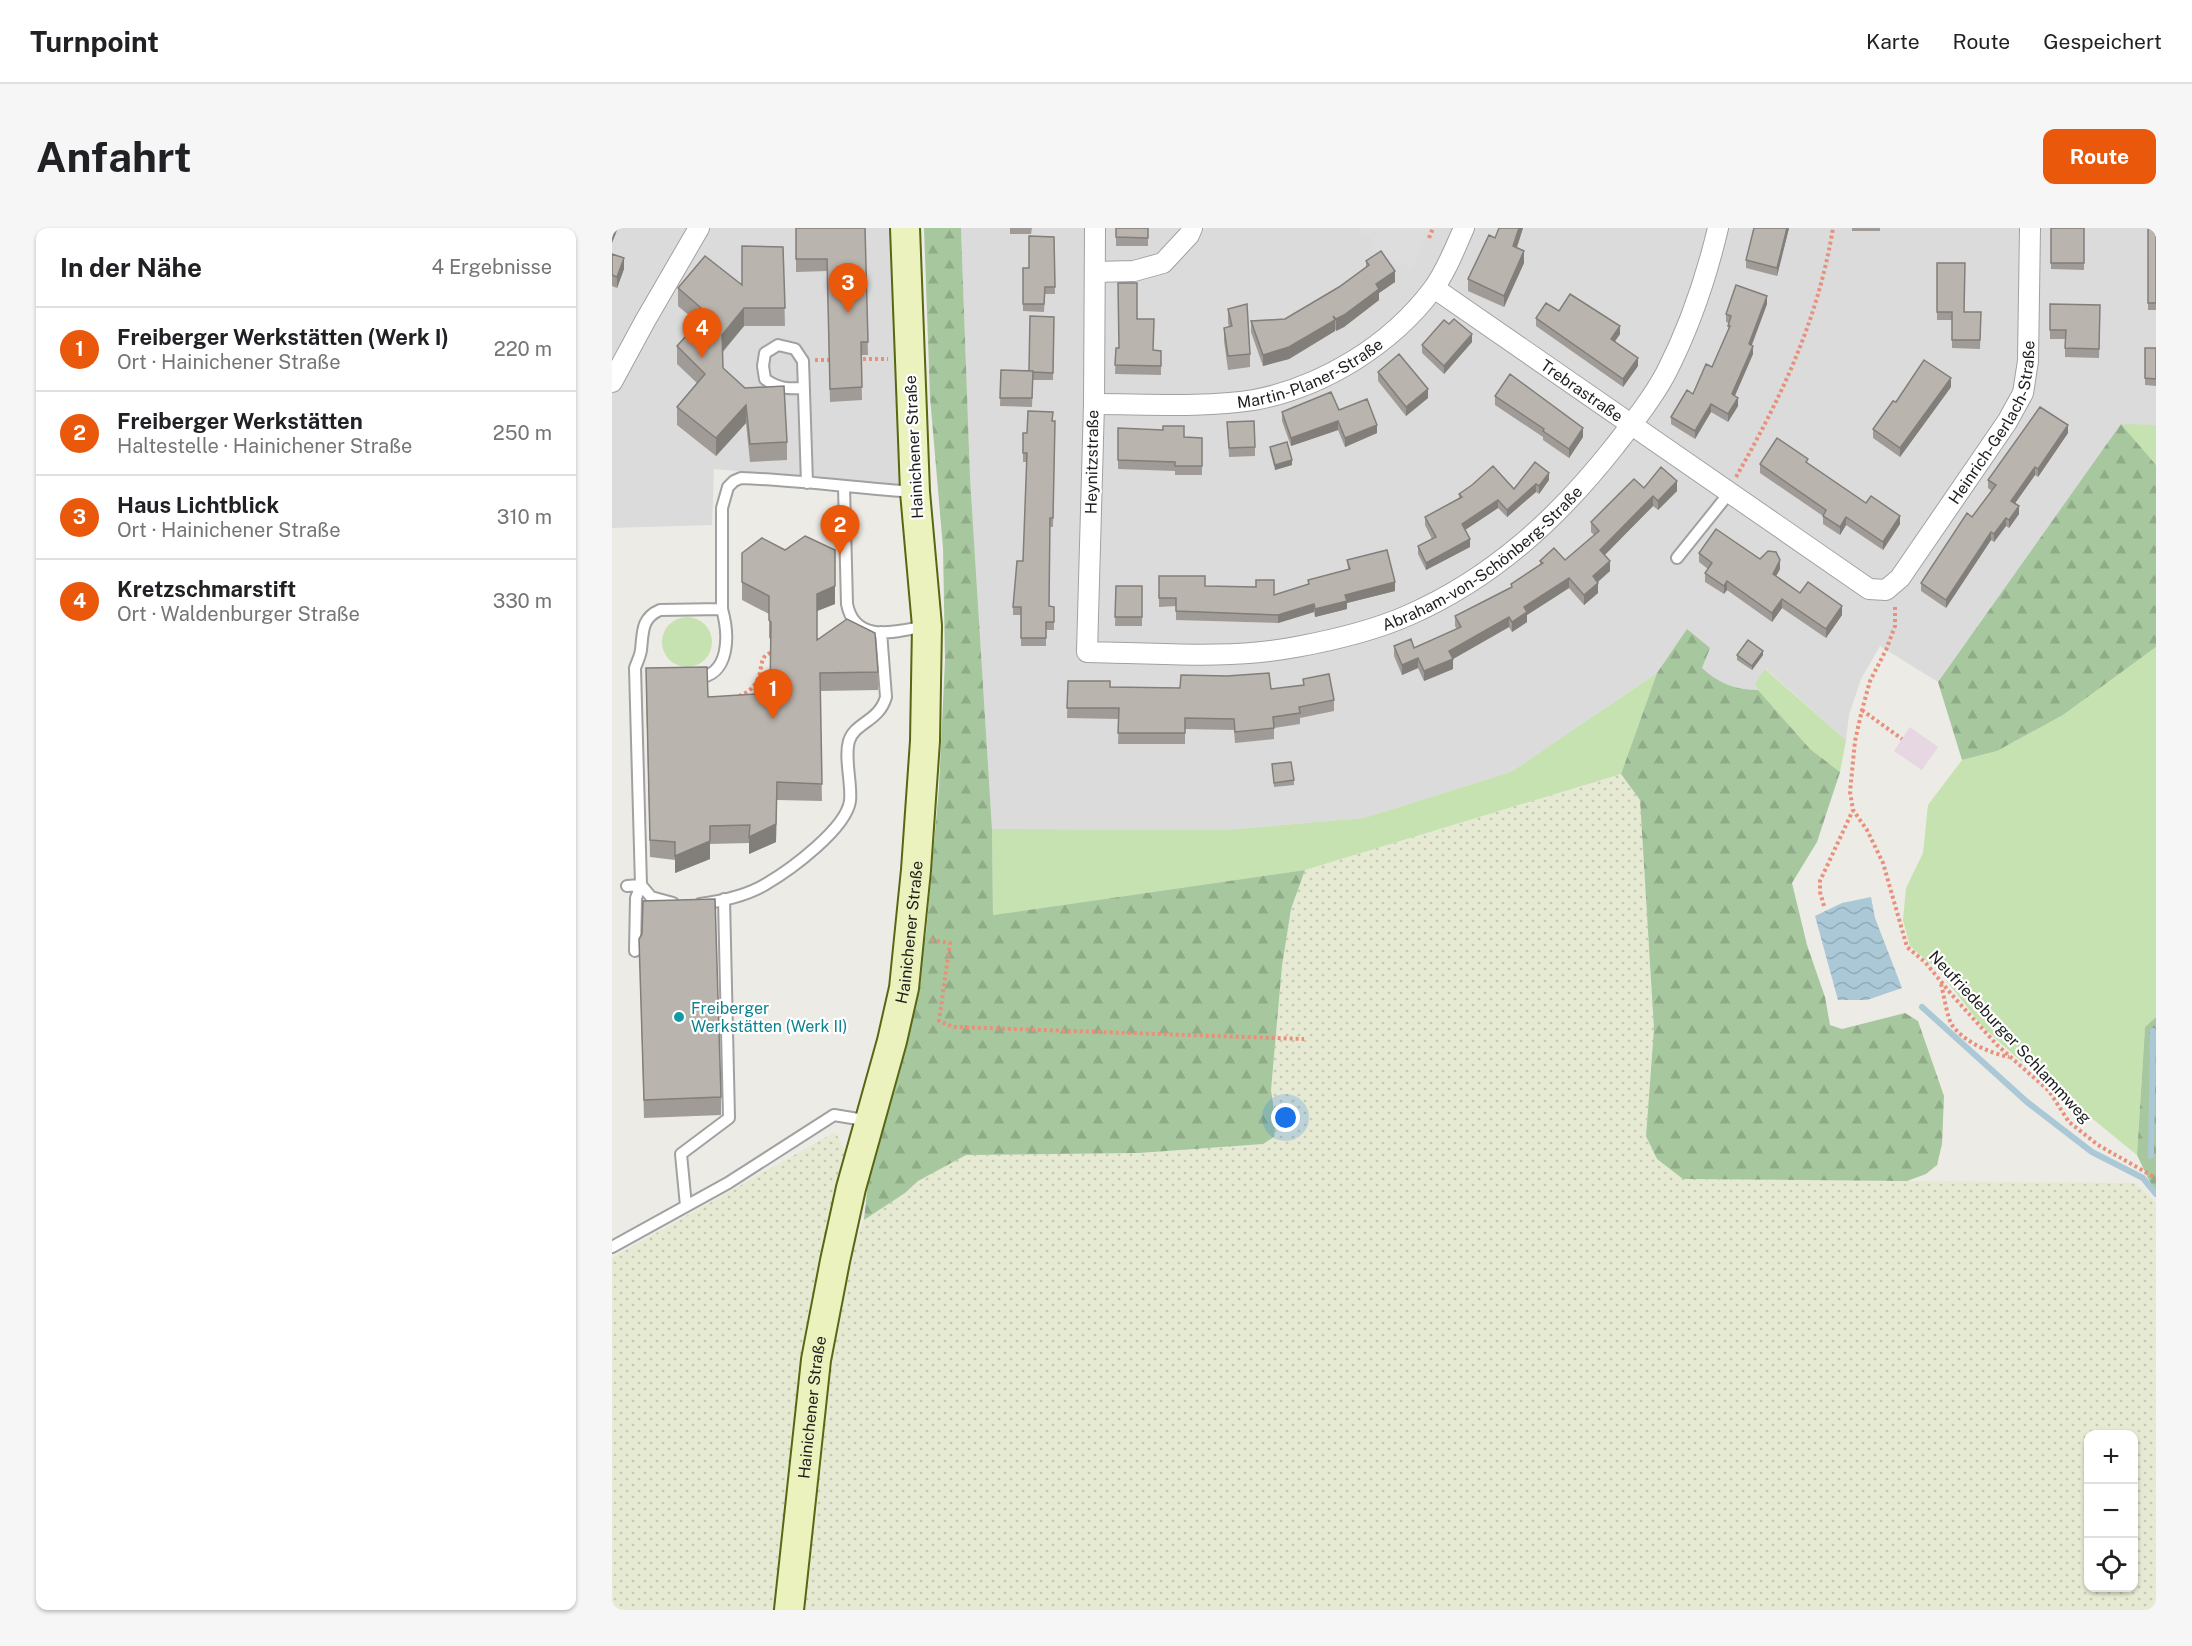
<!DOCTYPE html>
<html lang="de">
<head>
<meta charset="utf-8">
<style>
	:root { --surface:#fff; --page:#f6f6f6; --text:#202124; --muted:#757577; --line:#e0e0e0; --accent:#ea580c }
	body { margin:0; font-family:"Public Sans",sans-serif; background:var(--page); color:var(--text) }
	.controls { position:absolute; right:18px; bottom:18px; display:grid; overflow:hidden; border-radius:12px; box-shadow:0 2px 4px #0004 }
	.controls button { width:54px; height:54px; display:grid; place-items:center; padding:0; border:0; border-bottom:2px solid var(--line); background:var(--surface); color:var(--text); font:30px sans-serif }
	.you { position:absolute; left:674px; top:890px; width:21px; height:21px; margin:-15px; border:4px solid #fff; border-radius:50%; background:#1a73e8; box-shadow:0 0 0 9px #1a73e833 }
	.badge { display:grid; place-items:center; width:39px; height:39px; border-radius:50%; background:var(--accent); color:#fff; font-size:20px; font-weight:700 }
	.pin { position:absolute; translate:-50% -50px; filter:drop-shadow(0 2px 3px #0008) }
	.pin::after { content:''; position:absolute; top:32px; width:21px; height:18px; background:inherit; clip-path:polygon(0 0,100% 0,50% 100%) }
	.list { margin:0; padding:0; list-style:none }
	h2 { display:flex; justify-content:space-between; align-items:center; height:78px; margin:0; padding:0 24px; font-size:26px }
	h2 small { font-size:20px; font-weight:400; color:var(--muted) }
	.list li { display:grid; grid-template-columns:39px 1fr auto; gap:18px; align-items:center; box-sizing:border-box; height:84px; padding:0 24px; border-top:2px solid var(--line) }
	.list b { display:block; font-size:22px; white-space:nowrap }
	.list p { margin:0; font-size:20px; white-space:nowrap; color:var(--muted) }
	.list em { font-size:20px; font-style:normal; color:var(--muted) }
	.icon { flex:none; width:33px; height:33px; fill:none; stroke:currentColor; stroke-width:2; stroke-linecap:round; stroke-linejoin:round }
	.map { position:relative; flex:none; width:1544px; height:1382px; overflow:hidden; border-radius:12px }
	header { display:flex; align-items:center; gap:36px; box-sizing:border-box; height:84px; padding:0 30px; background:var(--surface); border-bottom:2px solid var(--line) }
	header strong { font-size:28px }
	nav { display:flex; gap:33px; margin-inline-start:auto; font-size:21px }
	.intro { display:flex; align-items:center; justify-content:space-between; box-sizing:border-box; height:144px; padding:0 36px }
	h1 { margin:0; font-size:42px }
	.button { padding:15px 27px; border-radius:12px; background:var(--accent); color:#fff; font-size:21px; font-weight:700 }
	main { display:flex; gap:36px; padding:0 36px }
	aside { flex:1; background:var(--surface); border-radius:12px; box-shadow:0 2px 4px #0004 }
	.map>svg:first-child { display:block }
	.residential { fill:#dbdbdb }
	.industrial { fill:#e6d7e2 }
	.farmland { fill:url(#farmland-dots); fill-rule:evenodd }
	.grass { fill:#c5e2b0 }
	.forest { fill:url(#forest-firs) }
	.parking { fill:#ddd }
	.water { fill:url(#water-waves) }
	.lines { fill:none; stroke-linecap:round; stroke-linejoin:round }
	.stream { stroke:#aac8d6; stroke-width:6 }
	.lane-casing { stroke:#a1a1a1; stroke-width:14 }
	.street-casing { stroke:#a1a1a1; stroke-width:22 }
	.secondary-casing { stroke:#576712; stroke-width:32 }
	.path { stroke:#e98f7a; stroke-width:4; stroke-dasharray:3 3; stroke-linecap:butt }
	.lane { stroke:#fff; stroke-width:10 }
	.street { stroke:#fff; stroke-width:20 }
	.secondary { stroke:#ebf2be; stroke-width:28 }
	.wall { fill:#a09b96 }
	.shaded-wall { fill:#827e7a }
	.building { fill:#bab4ae; stroke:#827e7a; stroke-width:1.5 }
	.culture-dot { fill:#0f9aa8; stroke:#fff; stroke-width:2 }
	.labels { text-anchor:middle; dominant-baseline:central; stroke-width:4.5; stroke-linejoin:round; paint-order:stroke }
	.street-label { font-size:16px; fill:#1d1d1d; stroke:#fff }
	.culture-label { font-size:16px; fill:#0d838f; stroke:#fff; text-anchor:start }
</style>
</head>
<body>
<header>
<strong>Turnpoint</strong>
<nav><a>Karte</a><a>Route</a><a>Gespeichert</a></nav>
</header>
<div class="intro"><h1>Anfahrt</h1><a class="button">Route</a></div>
<main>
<aside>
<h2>In der Nähe<small>4 Ergebnisse</small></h2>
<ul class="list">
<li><span class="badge">1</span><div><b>Freiberger Werkstätten (Werk I)</b><p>Ort · Hainichener Straße</p></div><em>220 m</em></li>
<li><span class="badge">2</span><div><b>Freiberger Werkstätten</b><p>Haltestelle · Hainichener Straße</p></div><em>250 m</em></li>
<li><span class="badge">3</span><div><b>Haus Lichtblick</b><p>Ort · Hainichener Straße</p></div><em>310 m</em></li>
<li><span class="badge">4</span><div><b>Kretzschmarstift</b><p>Ort · Waldenburger Straße</p></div><em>330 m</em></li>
</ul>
</aside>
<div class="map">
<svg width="1544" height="1382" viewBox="0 0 1544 1382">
	<defs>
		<pattern id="farmland-dots" width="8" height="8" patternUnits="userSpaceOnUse" patternTransform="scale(1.5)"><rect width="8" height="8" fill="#e6ead2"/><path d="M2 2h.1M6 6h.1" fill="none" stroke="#c5c8b4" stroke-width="1.8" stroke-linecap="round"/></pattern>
		<pattern id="forest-firs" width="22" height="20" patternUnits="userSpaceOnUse" patternTransform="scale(1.5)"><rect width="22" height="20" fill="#a7c89e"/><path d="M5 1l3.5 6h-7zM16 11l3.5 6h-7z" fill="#8fab88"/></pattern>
		<pattern id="water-waves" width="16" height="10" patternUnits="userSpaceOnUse" patternTransform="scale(1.5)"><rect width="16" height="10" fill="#aac8d6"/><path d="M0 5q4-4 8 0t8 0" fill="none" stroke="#92abb7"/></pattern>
	</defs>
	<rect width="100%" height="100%" fill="#edebe5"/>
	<!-- residential -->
	<path class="residential" d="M0 0H284L298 258 102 241 100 297 0 300Z
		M349 0H1544V197H1509L1326 454 1268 418 1249 451 1237 487 1234 512 1154 441 1143 455 1146 462H1129L1103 453 1089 440 1075 402 1045 445 899 544 752 590 613 602 380 601 358 249Z"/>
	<!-- industrial -->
	<path class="industrial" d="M1298 499 1326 519 1310 542 1282 523Z"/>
	<!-- farmland -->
	<path class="farmland" d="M1009 546 1028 572 1042 801 1034 908 1045 931 1071 951 1523 955 1544 974V1382H190L203 1233 231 1040 252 992 293 965 306 953 354 927 527 925 651 916 662 909 664 896 659 862 670 738 679 681 693 642ZM1476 1206H1522V1360H1476Z
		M223 904 235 925 174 1382H0V1030Z"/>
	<!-- grass -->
	<path class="grass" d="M1509 196 1544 197V237Z
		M50 414a25 25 0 1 1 50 0a25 25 0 1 1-50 0Z
		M1544 419V789L1533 799 1525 927 1403 828 1370 798 1327 743 1298 718 1291 692 1294 660 1311 625 1316 577 1350 532 1385 523 1451 487Z
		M1153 441 1234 512 1228 544 1198 521 1146 462 1143 455Z
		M1045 445 1009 546 693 642 381 687 380 601 613 602 752 590 899 544Z"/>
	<!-- forest -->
	<path class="forest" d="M312 0H349L358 249 380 601 381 687 693 642 679 681 670 738 659 862 664 896 662 909 651 916 527 925 354 927 306 953 293 965 252 992 259 924 300 783 314 705 327 559 333 432 331 320 318 169Z
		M1509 196 1544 237V419L1451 487 1385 523 1350 532 1326 454Z
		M1075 401 1098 420 1090 440C1106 455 1123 462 1146 462L1198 521 1228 544 1205 614 1180 655 1195 717 1213 769 1218 797 1230 801 1293 785 1306 793 1332 868 1330 916 1325 937 1314 946 1295 953 1071 951 1045 931 1034 908 1042 801 1028 572 1009 546 1045 445Z
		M1544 789V967L1525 927 1533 799Z"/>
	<!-- parking -->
	<path class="parking" d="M748 0H814L817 1 800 41 758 21 765 4 749 8Z"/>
	<!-- water -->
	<path class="water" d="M1259 669 1263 690 1290 760 1255 772H1226L1203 688 1230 675Z"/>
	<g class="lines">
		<!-- stream -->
		<path class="stream" d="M1310 779 1415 874 1480 924 1531 950 1544 966
			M1539 928 1541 803"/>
		<!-- lane casing -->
		<g class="lane-casing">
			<path id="lane" d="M192 160C177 161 166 161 153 151L151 138 153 125 166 117 183 121 191 133 195 255
				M232 259 235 376C243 417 285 403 315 398
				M1065 330 1118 264
				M84 450C119 448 117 406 110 381
				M15 658 29 657 24 670 23 723
				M61 675 39 669 29 657 23 440C25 434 28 429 29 422 31 405 29 390 48 382L110 381V280L116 259 122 253 129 250C187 252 245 260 303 264
				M88 676C110 673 136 667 154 656 178 642 234 601 238 573 240 555 232 530 237 513 243 494 267 494 274 469L269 404
				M74 978 69 926 117 890 112 671
				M0 1019 116 955 222 887 258 893"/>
		</g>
		<!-- street casing -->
		<g class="street-casing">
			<g id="street">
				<path id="s1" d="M483 0 482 176 475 424C545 425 615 432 684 419 722 412 761 403 797 387 881 350 946 290 1002 219 1020 196 1040 171 1054 145 1078 98 1094 51 1106 0"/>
				<path d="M483 44 522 43 551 35 577 7 580 0"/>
				<path id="s2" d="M822 60 1257 361 1274 362 1288 350 1395 194 1411 165 1416 133 1418 0"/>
				<path d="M0 154 33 93 87 0"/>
				<path id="s3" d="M482 176C533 176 592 180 642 172 711 159 779 117 821 61 834 44 843 20 852 0"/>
			</g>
		</g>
		<!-- secondary casing -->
		<g class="secondary-casing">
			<g id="secondary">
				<path id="s4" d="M177 1382 204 1132 223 1033 239 960 280 813 292 760 304 642 313 513 315 398 303 264 293 0"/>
			</g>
		</g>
		<!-- path -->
		<path class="path" d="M817 10 821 0
			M245 131H276
			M203 132H222
			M1124 249C1170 168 1206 92 1221 0
			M1283 379V398L1274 422 1258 453 1250 482 1243 513 1238 564 1241 582 1255 602 1271 635 1295 719 1313 734 1340 767 1385 817 1437 863 1457 894 1486 917 1544 950
			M127 468C134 465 141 461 145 453 152 440 145 425 164 424
			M1250 482 1290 511
			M1212 678 1208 664V653L1241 582
			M319 712 338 715 327 793 342 799 692 811
			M1329 756C1332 767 1335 789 1340 797 1352 814 1378 825 1397 829"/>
		<!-- lane -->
		<use href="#lane" class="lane"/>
		<!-- street -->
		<use href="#street" class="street"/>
		<!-- secondary -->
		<use href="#secondary" class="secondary"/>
	</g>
	<!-- wall -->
	<path class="wall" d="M184 0H253L256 127H249L250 172 218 174 215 43 184 44Z
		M398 0H420L419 6H398Z
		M504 0H536V18H504Z
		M911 0 905 20 912 35 892 79 856 63V51L883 10Z
		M1142 0H1177L1165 48 1134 40V32Z
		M1240 0H1268V3H1240Z
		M1439 0H1472V42L1439 41Z
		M1536 0H1544V82H1536Z
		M442 9 443 66H433L432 84 411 83V40H417Z
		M171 19 173 98H132L111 124V140L175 214V232L138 234 134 195 104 228 65 197V179L85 155 65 136V118L86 95 66 78V60L130 57Z
		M0 26 12 41 5 60 0 58Z
		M754 33 783 54 767 65V72L732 99 724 103 723 101V103L677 131 651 138 639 104V93L673 91 727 59 754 39Z
		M1325 35 1352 84H1369L1368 121 1340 120V92H1325Z
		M1155 76 1140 117 1141 126 1123 168 1126 178 1116 194 1099 184 1083 211 1059 196V189L1081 166 1100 139 1116 102 1117 95 1114 94V86Z
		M1438 76 1488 77 1487 130 1453 129V111H1438Z
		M616 81 638 126V139L616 142 612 113V100L617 99 616 95Z
		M947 83 1008 106 1003 113 1026 138 1011 159 924 98V90Z
		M442 89 441 152H421L420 179 388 178 389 142 417 143Z
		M525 91 541 122 549 123V147L503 146 504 120H507Z
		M837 96 860 114 832 146 810 125V117Z
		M1533 120H1544V158L1533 157Z
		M766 144 816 170 794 188 766 153Z
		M1339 159 1288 229 1261 210V201Z
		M883 168 971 209 957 230 931 212V209L883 177Z
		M727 182 765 205 733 219 726 202 679 218 670 193V184Z
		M441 193H443L441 299H438L437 378 442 379V402H434V418H409V387H401V379L411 333 415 234H411V205H415Z
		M615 194 643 219V228L617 229Z
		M506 200 551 202 572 209 590 210V247H563V243L506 241Z
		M1456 205 1426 249 1423 247 1403 275 1407 286 1397 300 1394 298 1382 314 1379 312 1334 380 1309 363V355L1380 263 1376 260V252Z
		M658 219 680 237 663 242 658 223Z
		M1148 236H1196L1254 275 1288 296 1271 322 1234 297 1228 307 1211 296V288L1148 245Z
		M937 252 927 266 924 264 895 289 886 280 853 302 858 319 814 342 806 326V318L820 311 813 297V289L847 271V266L902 261Z
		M1032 260 1065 263 1046 282 1041 278 992 327 998 343 986 354V365L972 377 957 360 915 387V394L900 404 897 399 841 431V441L812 453 806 440 790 447 782 428V418L802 420 845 401 843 398V388L899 359V356L928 337V333L953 332 982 307 979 304V294Z
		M130 325 223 376 205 383V412L266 444V462L208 463 210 573 165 572 164 614 137 626V615L98 616V631L63 645V632L38 629 34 457 96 469 158 465 159 411 157 410V386L130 372Z
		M1087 325 1148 331 1168 341 1164 348 1188 365 1230 387 1214 410 1170 380 1160 394 1115 362 1112 366 1093 354V345L1096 341 1087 334Z
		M735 332 783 363 735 375V381L703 389 702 384 666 395 564 392V378L547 379V348L593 358 662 367 696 356V352L736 341Z
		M504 358H530V398H503Z
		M1125 427H1151L1140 442 1125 432Z
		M691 451 722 472V483L688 490V496L662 500V511L623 515 622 502 573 501V516H506L507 491 455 490 456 453 498 459 659 461 691 457Z
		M660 536 682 552V557L662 559Z
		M27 711 109 869V887L32 890Z"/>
	<!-- shaded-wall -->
	<path class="shaded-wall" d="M2 0H6L0 15V4Z
		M907 0H911L901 30V18Z
		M1175 0H1177L1165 48V40Z
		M912 23V35L892 79V68Z
		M12 30V41L5 60V49Z
		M783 43V54L767 65V72L732 99 724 103V91L764 56Z
		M1155 68V76L1137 124V116Z
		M132 80V98L110 124V107Z
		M723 92V103L677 131 651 138V127Z
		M1008 98V106L999 119V111Z
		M860 106V114L832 146V138Z
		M1141 118V126L1120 174V166Z
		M1026 130V138L1011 159V151Z
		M1339 150V159L1288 229V220Z
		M816 161V170L794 188V179Z
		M1126 170V178L1116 194V186Z
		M1099 176V184L1083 211V203Z
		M134 177V195L104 228V210Z
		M726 193V202L679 218V210Z
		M765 197V205L733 219V210Z
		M1456 197V205L1426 249V241Z
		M971 200V209L957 230V221Z
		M680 232V237L663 242V237Z
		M1423 239V247L1399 281V273Z
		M937 245V252L927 266V258Z
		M1065 253V263L1046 282V273Z
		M924 256V264L895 289V282Z
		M1041 268V278L988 332V322Z
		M886 272V280L850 304V296Z
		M1407 278V286L1397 300V292Z
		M1288 288V296L1271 322V314Z
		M1234 289V297L1228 307V299Z
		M1394 290V298L1382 314V306Z
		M1379 304V312L1334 380V372Z
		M858 311V319L814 342V335Z
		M1168 332V341L1161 354V346Z
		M998 333V343L981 358V348Z
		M957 350V360L915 387V394L900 404V394L912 379Z
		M1115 353V362L1112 366V358Z
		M783 354V363L735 375V381L703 389V381L733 367Z
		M986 355V365L972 377V367Z
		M223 358V376L205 383V366Z
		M1170 371V380L1160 394V385Z
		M702 376V384L666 395V387Z
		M1230 378V387L1214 410V401Z
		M897 389V399L841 431V441L812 453V443L837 423Z
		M1151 423V427L1140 442V438Z
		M806 430V440L790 447V437Z
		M165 554 164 614 137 626V609Z
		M98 613V631L63 645V628Z"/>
	<!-- building -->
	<path class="building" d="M184 0H253L256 114H249L250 159 218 161 215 31H184Z
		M504 0H536V10L504 9Z
		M887 0H907L901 18 912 23 892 68 856 51 877 7 883 10Z
		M1142 0H1175L1165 40 1134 32Z
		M1439 0H1472V35H1439Z
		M1536 0H1544V75H1536Z
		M417 8 442 9 443 59H433L432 76H411V40H417Z
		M130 18 171 19 173 80H132L110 107 111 140 133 160 172 158 175 214 138 216 134 177 104 210 65 179 93 146 65 118 95 85 66 60 93 28 130 57Z
		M769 23 783 43 764 56 767 61 732 87 724 91 721 88 723 92 677 119 651 127 639 93 673 91 727 59 757 37 754 33Z
		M0 26 12 30 5 49 0 47Z
		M1325 35H1353L1352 84H1369L1368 112H1340V84H1325Z
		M506 55H525V91H542L541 122 549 123V138L503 137 504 120H507Z
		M1124 57 1155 68 1137 116 1141 118 1120 166 1126 170 1116 186 1099 176 1083 203 1059 189 1075 162 1081 166 1094 136 1100 139 1118 98H1116L1119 88 1114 86Z
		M958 66 1008 98 999 111 1026 130 1011 151 924 90 934 75 947 83Z
		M635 76 638 126 616 128 612 100 620 98 616 81Z
		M1438 76 1488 77 1487 121 1453 120 1454 102H1438Z
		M418 88 442 89 441 145 421 144V143H417Z
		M842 91 860 106 832 138 810 117 832 92 837 96Z
		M1533 120H1544V151L1533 150Z
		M787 126 816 161 794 179 766 144Z
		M1312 132 1339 150 1288 220 1261 201 1281 173 1284 174Z
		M389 142 421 143 420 170H388Z
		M898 146 971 200 957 221 931 203 932 201 883 168Z
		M719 164 727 182 755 171 765 197 733 210 726 193 679 210 670 184Z
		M1428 179 1456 197 1426 241 1423 239 1399 273 1407 278 1397 292 1394 290 1382 306 1379 304 1334 372 1309 355 1355 285 1360 289 1384 257 1376 252Z
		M416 183 441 184 440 193H443L441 290H438L437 378 442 379V394H434V410H409V379H401L405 333H411L415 225H411V205H415Z
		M642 193 643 219 617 220 615 194Z
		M551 198H572V209L590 210V238H563V234L506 232V200L551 202Z
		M1165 210 1196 231 1194 234 1254 275 1259 268 1288 288 1271 314 1234 289 1228 299 1211 288 1214 282 1148 236Z
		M675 214 680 232 663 237 658 219Z
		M923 234 937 245 927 258 924 256 895 282 886 272 850 296 858 311 814 335 806 318 824 309 813 289 850 269 847 266 860 257 881 238 902 261Z
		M1049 239 1065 253 1046 273 1041 268 988 322 998 333 981 348 986 355 972 367 957 350 912 379 915 384 900 394 897 389 837 423 841 431 812 443 806 430 790 437 782 418 799 411 802 420 849 399 843 388 900 359 899 356 931 335 928 333 942 320 953 332 987 303 979 294 1022 251 1032 260Z
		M1104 301 1148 331 1156 323 1164 324 1168 332 1161 346 1188 365 1196 354 1230 378 1214 401 1170 371 1160 385 1115 353 1112 358 1093 345 1100 335 1087 325Z
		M193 308 223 322V358L205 366V412L235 391 263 405 266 444 208 445 210 556 165 554 164 596 137 609 138 597 98 598V613L63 628V614L38 612 34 440 95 439 96 469 158 465 159 394 157 392V368L130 354V325L150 310 173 322Z
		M775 322 783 354 733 367 735 373 703 381 702 376 666 387 564 383V370H547V348H593V358L644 359V352H662V367L697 356 696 352 738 341 735 332Z
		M504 358H530V389H503Z
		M1136 412 1151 423 1140 438 1125 427Z
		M657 445 659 461 692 457 691 451 717 446 722 472 687 479 688 485 661 489 662 500 623 504 622 491 573 490V505H506L507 480H455L456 453H498V459L568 460 569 447 615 448Z
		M679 534 682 552 662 555 660 536Z
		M103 671 109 869 32 872 27 711 30 706 31 673Z"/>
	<!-- markers -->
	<circle class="culture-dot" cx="67" cy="789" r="6"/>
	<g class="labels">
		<!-- street labels -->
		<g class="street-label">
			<text stroke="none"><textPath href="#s3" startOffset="222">Martin-Planer-Straße</textPath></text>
			<text stroke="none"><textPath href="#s2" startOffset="180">Trebrastraße</textPath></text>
			<text stroke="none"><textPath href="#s2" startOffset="748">Heinrich-Gerlach-Straße</textPath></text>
			<text transform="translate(302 219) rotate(-93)">Hainichener Straße</text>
			<text transform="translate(480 234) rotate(-89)">Heynitzstraße</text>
			<text stroke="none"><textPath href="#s1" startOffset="844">Abraham-von-Schönberg-Straße</textPath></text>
			<text stroke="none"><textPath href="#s4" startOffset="690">Hainichener Straße</textPath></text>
			<text transform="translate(1398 809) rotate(47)">Neufriedeburger Schlammweg</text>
			<text stroke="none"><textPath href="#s4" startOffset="204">Hainichener Straße</textPath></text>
		</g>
		<!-- culture labels -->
		<g class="culture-label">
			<text x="79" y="780">Freiberger<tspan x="79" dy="18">Werkstätten (Werk II)</tspan></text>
		</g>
	</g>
</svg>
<div class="controls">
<button>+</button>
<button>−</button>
<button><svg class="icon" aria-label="locate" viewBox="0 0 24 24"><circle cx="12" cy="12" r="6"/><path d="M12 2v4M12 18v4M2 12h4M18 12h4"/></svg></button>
</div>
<div class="you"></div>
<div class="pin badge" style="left:161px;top:491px">1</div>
<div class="pin badge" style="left:228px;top:327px">2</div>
<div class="pin badge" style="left:236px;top:85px">3</div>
<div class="pin badge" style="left:90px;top:130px">4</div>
</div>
</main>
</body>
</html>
